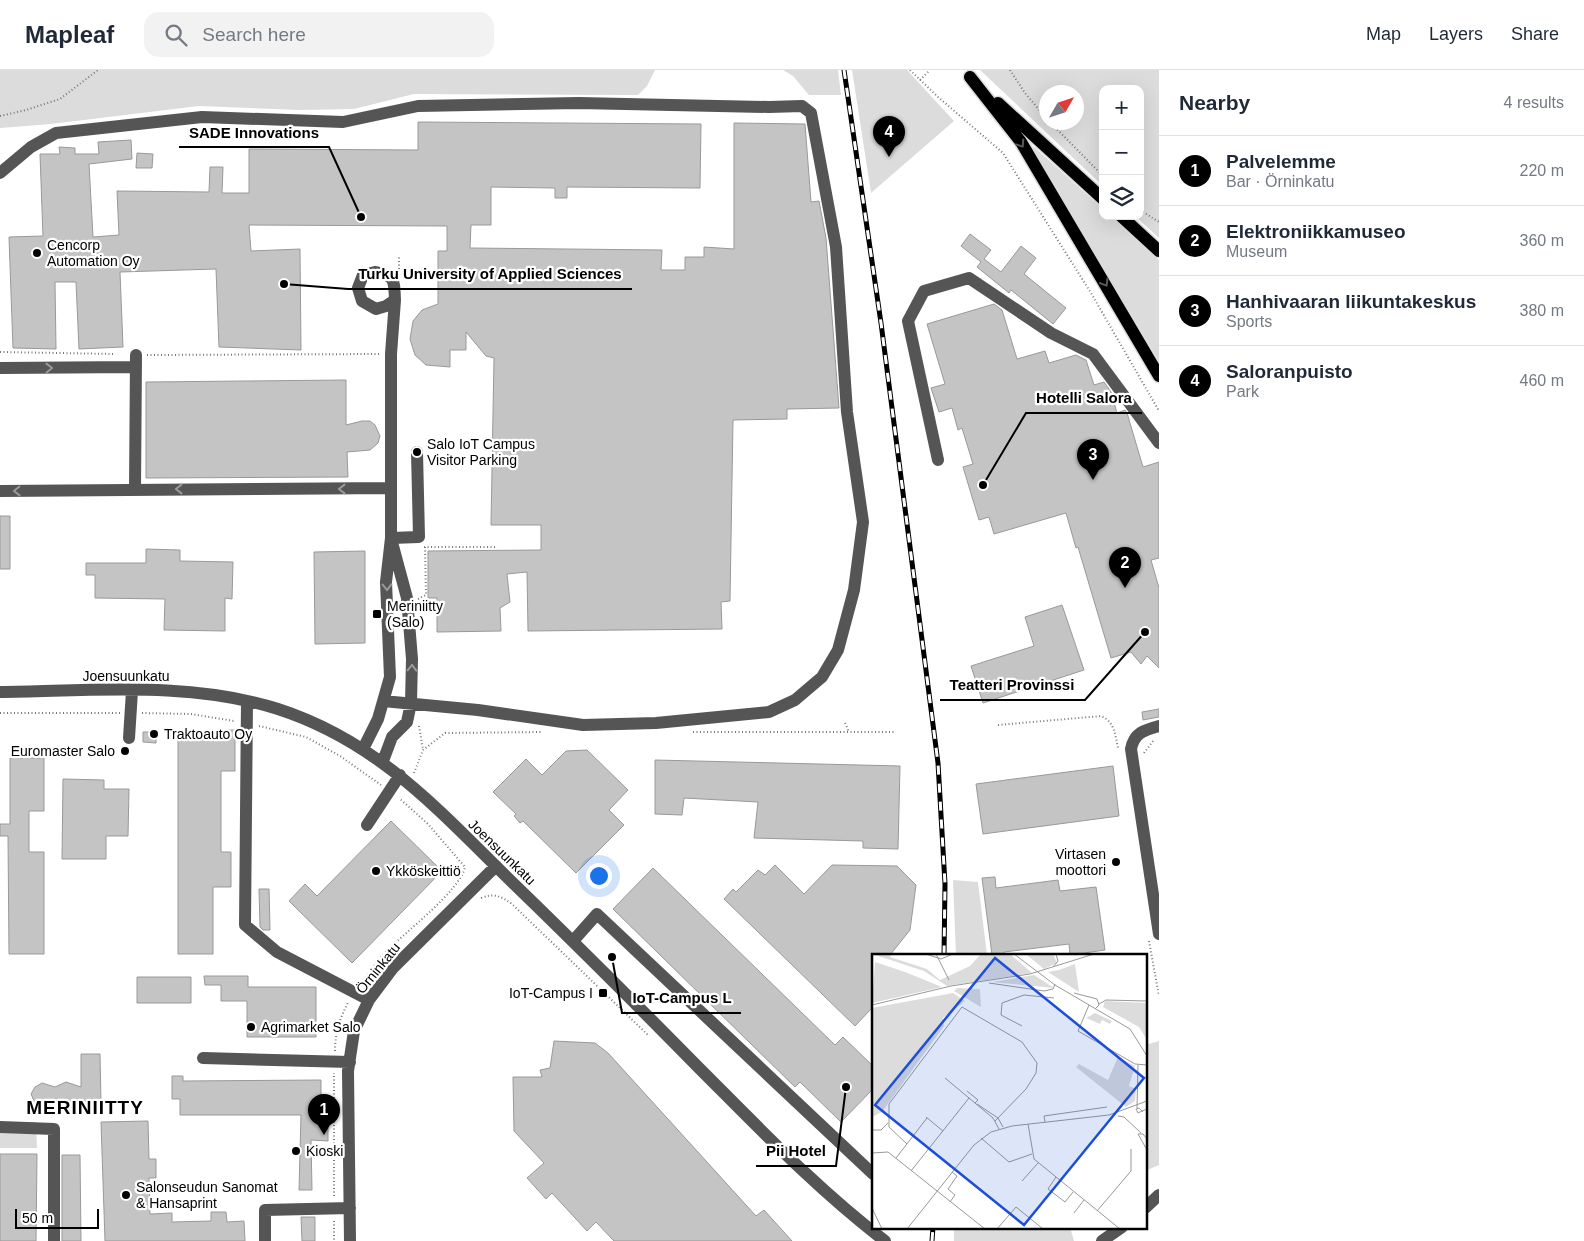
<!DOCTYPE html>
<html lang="en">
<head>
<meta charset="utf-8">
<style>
	:root { --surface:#fff; --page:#f2f2f3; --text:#1f2937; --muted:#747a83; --line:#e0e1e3; --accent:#000 }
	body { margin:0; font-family:Helvetica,sans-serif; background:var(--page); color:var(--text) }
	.controls { position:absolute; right:15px; top:15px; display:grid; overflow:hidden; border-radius:10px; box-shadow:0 5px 20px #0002 }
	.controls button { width:45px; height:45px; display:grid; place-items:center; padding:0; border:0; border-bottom:1px solid var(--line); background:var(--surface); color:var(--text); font:25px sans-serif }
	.compass { position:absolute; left:1039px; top:15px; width:45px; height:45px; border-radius:50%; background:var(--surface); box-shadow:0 5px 20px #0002; rotate:51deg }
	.scale { position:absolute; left:15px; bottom:12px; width:84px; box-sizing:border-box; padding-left:5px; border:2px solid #000; border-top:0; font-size:14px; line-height:18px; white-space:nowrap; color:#000; -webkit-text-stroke:4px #fff; paint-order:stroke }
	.you { position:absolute; left:598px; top:805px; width:18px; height:18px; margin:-12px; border:4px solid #fff; border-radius:50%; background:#1a73e8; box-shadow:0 0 0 8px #1a73e833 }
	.badge { display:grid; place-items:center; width:32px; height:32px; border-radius:50%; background:var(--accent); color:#fff; font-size:16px; font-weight:700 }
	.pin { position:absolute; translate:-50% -41px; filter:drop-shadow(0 1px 2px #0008) }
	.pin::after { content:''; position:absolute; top:26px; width:18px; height:15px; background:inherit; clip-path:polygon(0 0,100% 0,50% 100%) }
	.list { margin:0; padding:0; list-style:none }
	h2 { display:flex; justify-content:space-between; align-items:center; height:65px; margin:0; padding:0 20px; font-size:21px }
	h2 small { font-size:16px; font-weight:400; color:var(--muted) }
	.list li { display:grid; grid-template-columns:32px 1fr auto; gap:15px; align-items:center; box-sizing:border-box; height:70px; padding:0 20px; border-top:1px solid var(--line) }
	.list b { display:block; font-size:19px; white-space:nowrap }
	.list p { margin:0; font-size:16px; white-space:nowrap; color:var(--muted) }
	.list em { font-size:16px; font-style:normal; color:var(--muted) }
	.icon { flex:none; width:28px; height:28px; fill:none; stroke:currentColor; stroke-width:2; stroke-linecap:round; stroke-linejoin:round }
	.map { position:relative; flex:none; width:1159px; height:1171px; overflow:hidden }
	header { display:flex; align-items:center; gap:30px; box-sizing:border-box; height:70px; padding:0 25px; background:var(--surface); border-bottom:1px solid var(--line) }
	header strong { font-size:24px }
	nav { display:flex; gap:28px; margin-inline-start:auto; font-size:18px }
	.search { width:350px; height:45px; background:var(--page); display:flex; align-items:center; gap:12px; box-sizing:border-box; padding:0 18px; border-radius:15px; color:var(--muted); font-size:19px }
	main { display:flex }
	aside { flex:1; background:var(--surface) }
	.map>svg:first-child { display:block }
	.green { fill:#dcdcdc; fill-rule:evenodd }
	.building { fill:#c4c4c4; stroke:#999 }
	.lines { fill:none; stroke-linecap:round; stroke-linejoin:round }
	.major-casing { stroke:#dbdbdb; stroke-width:15 }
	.path { stroke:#777; stroke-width:2; stroke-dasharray:1 2.5; stroke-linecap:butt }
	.minor { stroke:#555; stroke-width:12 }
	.major { stroke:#000; stroke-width:12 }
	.rail-casing { stroke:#000; stroke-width:5 }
	.rail { stroke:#fff; stroke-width:3; stroke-dasharray:9; stroke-linecap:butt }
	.oneway { stroke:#595959 }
	.oneway2 { stroke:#999 }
	.poi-dot { fill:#000; stroke:#fff; stroke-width:2 }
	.labels { text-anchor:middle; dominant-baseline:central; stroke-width:4.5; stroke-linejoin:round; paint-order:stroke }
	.poi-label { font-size:14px; fill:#000; stroke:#fff; text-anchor:start }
	.street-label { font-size:14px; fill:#000; stroke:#fff }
	.district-label { font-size:19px; font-weight:bold; letter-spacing:1px; fill:#000; stroke:#fff }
	.inset-road { fill:none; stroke:#999; stroke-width:1 }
	.view { fill:#1d4ed8; fill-opacity:0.15; stroke:#1d4ed8; stroke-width:2.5 }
	.inset-edge { fill:none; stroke:#000; stroke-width:2.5 }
	.leader { fill:none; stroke:#000; stroke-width:2 }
	.callout-dot { fill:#000; stroke:#fff; stroke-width:2 }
	.callout-label { font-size:15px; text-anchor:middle; font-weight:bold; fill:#000; stroke:#fff; stroke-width:4.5; stroke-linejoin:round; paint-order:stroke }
</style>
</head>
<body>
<header>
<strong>Mapleaf</strong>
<div class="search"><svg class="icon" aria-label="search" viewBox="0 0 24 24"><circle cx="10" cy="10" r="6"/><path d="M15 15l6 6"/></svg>Search here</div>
<nav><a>Map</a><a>Layers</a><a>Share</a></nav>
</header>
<main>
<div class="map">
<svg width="1159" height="1171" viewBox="0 0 1159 1171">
	<rect width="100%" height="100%" fill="#fff"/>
	<!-- green -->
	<path class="green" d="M0 0H655L647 16 638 25 414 24 354 39 301 40 199 36 51 54 0 58Z
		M783 0H838L841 25H809L793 6Z
		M852 0H907L954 51 871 123Z
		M980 0H1159V168L1135 146H1140V19H1103V116ZM1046 22H1076V52H1046Z
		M1034 77 1103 139V146H1110L1159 190V291L1032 79Z
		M953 810 978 812 987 885H956Z
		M1159 971V1095L1145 1101V975Z
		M0 1052H36L37 1078H0Z
		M954 1157H1070L1074 1171H954Z"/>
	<!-- building -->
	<path class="building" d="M418 52 701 54 700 118 567 117V128H555V118L491 117V155H471L470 178 662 180 661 200H685V187H704V177L734 179V53L805 54 811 132 819 131 826 168 839 338 787 339V349L733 350 730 531 721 532 722 559 528 561 527 502 507 504 510 532 500 538 501 561 437 562V528H428V481L541 480V455H491L494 288 486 286 466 262V280H450V297L426 295 415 285 410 269 413 251 422 240 438 234V181H447V156L249 155 251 181 300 179 301 280 219 277 216 199 120 202 123 277 79 279 76 212H55L56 279 13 278 9 167 43 166 40 84H60L59 77 75 78V84H99L98 72 131 70 132 89 89 94 93 167 119 165 117 121 209 122 210 97H223L222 123H249V79L418 80Z
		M137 83 153 84 152 98H136Z
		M970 164 991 180 984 189 1001 202 1021 176 1036 188 1024 204 1066 238 1053 254 1011 220 1009 223 977 197 981 192 961 176Z
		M994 234 1002 240 1017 289 1045 281 1049 293 1076 285 1086 290 1094 315 1104 312 1111 322 1117 343 1125 340 1127 343 1143 397 1159 392V488L1151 490 1159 518V598L1147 586 1141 594 1131 582 1111 588 1078 477 1076 478 1066 443 994 464 989 447 979 450 963 397 973 394 962 358 958 360 952 338 939 342 931 318 945 314 927 254Z
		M346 310V355L362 351H370L375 355 380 366 378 373 370 380 347 382 348 407 146 408V312Z
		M0 446H10V499H0Z
		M146 479 180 480V491L233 492 232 529 225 528V561L164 560 165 529 95 528V505H86V493H146Z
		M365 481V573L315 574 314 482Z
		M1062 535 1084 600 983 633 971 596 1034 576 1025 547Z
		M1159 639V647L1143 650 1142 642Z
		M235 660V701H221V782H231V817H213V884H178V661Z
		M143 662H156V673L143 672Z
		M587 680 628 720 609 740 624 755 576 803 523 751 520 753 514 746 516 744 493 722 526 689 542 705 566 681Z
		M10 688H44V741H29V782H44V884H9L8 766H0V754H10Z
		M655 690 900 696 898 779 863 778V771L754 768 758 732 684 728 682 745 655 744Z
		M1113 696 1119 746 983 764 976 714Z
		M63 709 104 710V719H129L128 766H106V789H62Z
		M391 751 442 801 352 893 289 831 305 814 317 826Z
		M775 795 804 824 832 795 897 796 916 815 910 860 890 885H873V937L855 956 724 829 733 819 736 822 758 800 765 805Z
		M653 798 835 975 843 967 873 996V1019L841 1052 800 1012 795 1017 613 839Z
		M995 807 996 818 1058 810 1060 821 1096 817 1105 880 1070 885 1069 874 1004 882 1005 885H992L982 808Z
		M259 819H269L270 860H263L260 857Z
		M204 906H248V917H316V967H247V931H221V915H205Z
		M137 907H191V933H137Z
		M554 971 595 973 608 983 756 1146 764 1140 792 1171H614L596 1152 587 1161 552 1123 546 1129 527 1108 544 1093 514 1061 513 1007H542L540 1000 550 998Z
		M81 984H100L101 1034H81V1029L66 1035 56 1029 42 1035 34 1031 31 1024 35 1017 42 1013 55 1017 66 1012 81 1017Z
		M172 1006H183V1011L321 1010V1058H328V1071L311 1070 312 1120H299L301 1045H180V1029H172Z
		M148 1051 149 1089H156V1108H149L150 1144 172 1143V1152L211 1151V1142H226L227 1152 244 1151 245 1171H105L101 1052Z
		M0 1084H37L36 1171H0Z
		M62 1085H80L81 1171H62Z
		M301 1147H315V1171H302Z"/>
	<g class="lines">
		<!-- major casing -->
		<g class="major-casing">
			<path id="major" d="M970 7 1021 72 1159 306
				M998 33 1103 129
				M1121 146 1159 181"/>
		</g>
		<!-- path -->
		<path class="path" d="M910 0 938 27 1003 83 1091 223 1159 341
			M1010 0 1025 23 1046 48
			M920 10 930 0
			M0 46 26 40 60 29 98 0
			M1050 52 1103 106
			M1140 140 1159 152
			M399 199V186
			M0 282 115 284
			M147 285 380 284
			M418 529 426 525 425 477H496
			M0 643H120
			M142 643 191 644 234 651
			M845 653 849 662
			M998 655 1101 646C1115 652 1115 665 1118 678
			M259 656 306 667 340 686 381 715
			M419 656 423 680
			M693 662H896
			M1144 683 1153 671
			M414 703 423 680 445 663 543 662
			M481 828C494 823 501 826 512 834L648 965
			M1149 871 1159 926
			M362 913C369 903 377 891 386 882 405 862 460 821 465 797L428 754 399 728
			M335 981C335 963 340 947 349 931
			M334 1126V1003
			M334 1151V1171"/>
		<!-- minor -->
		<path class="minor" d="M0 103 31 77 56 63 202 47 343 52 418 36 579 33 769 37 802 36 811 43 836 177 847 342 863 452 854 520 838 580 822 607 795 630 769 642 656 653 583 655 478 640 383 631
			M375 202C396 205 394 212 395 230L386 236 376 239 362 231 358 218 363 205Z
			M0 298 135 297
			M938 390 908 251 924 221 969 208 1051 263 1093 284 1159 373
			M135 419 136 285
			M0 421 391 418
			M391 468 419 467 417 382
			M0 622C92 621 190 611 278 639 380 672 440 742 514 814 577 875 639 937 700 999 760 1059 818 1120 885 1171
			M247 631 245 855 277 882 369 930
			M1159 656C1144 660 1134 663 1131 679L1159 864
			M129 668 132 621
			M363 679 378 649 390 607 386 512 391 468V284L395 230
			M383 691 392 667 407 652 411 633 412 589 407 528 393 476
			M367 755 400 705
			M573 871 597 844 873 1104
			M203 988 350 992
			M0 1057 54 1059V1171
			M1145 1138 1159 1125
			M265 1171V1140L350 1138
			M350 1171 348 1001 354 961 369 930 393 898 496 796
			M1102 1171 1122 1157"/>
		<!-- major -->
		<use href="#major" class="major"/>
		<!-- rail casing -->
		<g class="rail-casing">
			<path id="rail" d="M844 0 881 253 938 693 945 814 944 885
				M932 1171 933 1157"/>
		</g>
		<!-- rail -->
		<use href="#rail" class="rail"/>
	</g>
	<!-- one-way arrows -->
	<defs><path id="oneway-chevron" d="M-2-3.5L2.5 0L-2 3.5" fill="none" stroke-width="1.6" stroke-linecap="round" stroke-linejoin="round" transform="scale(1.25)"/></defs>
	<g class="oneway">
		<use href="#oneway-chevron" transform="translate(1021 74) rotate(56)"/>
		<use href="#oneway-chevron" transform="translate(1105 213) rotate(59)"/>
	</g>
	<g class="oneway2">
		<use href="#oneway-chevron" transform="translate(49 298) rotate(-1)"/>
		<use href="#oneway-chevron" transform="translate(179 419) rotate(180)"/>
		<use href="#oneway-chevron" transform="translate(342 419) rotate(180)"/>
		<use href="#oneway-chevron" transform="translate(17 421) rotate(179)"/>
		<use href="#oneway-chevron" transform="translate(387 517) rotate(89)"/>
		<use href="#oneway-chevron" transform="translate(412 598) rotate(-88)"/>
	</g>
	<!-- markers -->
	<g class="poi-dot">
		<circle cx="37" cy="183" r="5"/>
		<circle cx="417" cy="382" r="5"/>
		<rect x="372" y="539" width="10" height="10" rx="2.5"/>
		<circle cx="154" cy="664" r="5"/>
		<circle cx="125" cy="681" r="5"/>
		<circle cx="1116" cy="792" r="5"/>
		<circle cx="376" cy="801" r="5"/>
		<rect x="598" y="918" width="10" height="10" rx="2.5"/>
		<circle cx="251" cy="957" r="5"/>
		<circle cx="296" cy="1081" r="5"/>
		<circle cx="126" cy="1125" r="5"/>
	</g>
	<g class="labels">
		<!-- poi labels -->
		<g class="poi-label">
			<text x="47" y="175">Cencorp<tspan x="47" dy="16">Automation Oy</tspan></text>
			<text x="427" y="374">Salo IoT Campus<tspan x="427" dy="16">Visitor Parking</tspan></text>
			<text x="387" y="536">Meriniitty<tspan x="387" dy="16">(Salo)</tspan></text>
			<text x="164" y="664">Traktoauto Oy</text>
			<text x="115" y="681" text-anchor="end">Euromaster Salo</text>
			<text x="1106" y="784" text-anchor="end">Virtasen<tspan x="1106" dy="16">moottori</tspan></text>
			<text x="386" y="801">Ykköskeittiö</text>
			<text x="593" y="923" text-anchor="end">IoT-Campus I</text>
			<text x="261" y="957">Agrimarket Salo</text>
			<text x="306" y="1081">Kioski</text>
			<text x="136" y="1117">Salonseudun Sanomat<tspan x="136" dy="16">&amp; Hansaprint</tspan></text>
		</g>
		<!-- street labels -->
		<g class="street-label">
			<text x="126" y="606">Joensuunkatu</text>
			<text transform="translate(502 782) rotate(44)">Joensuunkatu</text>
			<text transform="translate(378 898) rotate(-51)">Örninkatu</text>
		</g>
		<!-- district labels -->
		<g class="district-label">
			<text x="85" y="1037">MERINIITTY</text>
		</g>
	</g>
	<!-- overview -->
	<g transform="translate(872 884)">
		<rect width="275" height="275" fill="#fff"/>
		<path d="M0 0H19L18 3 55 15 68 26 98 12 109 0H138L160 19 75 32 52 17ZM181 0 185 9 172 15 155 1ZM3 8 33 18 70 33 0 49ZM203 10 207 38 176 18 187 16ZM162 21 182 34 120 28ZM85 34 108 35 109 53 82 37ZM81 39 93 47 71 64 72 72 10 158 0 163V54ZM233 47 275 49V86L267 73 231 53ZM223 59 240 67 238 70 230 66 228 70 214 64ZM246 103 263 112 257 132 264 135 263 147 254 153 204 113 207 110 236 126Z" fill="#dcdcdc"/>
		<path class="inset-road" d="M54 0 69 5 81 0M64 0 77 26M142 0 183 31 258 75 275 102M181 13 186 7 184 0M117 29 172 37 181 35 183 30M202 39 225 45 227 51 223 55M227 50 234 46 275 47M0 51 79 32 158 20 222 0M217 51 206 77 263 110 275 111M150 72 129 61 130 49 152 41 182 44M73 124 121 164 127 175M95 137 106 146 103 149M105 150 126 164 131 173M265 154 266 111M271 158 267 154 264 155 266 159 270 157 275 155M246 162 252 163 269 179M54 163 71 177M173 168 172 162 235 153M156 170 162 205 248 275M0 176H9L16 169M109 184 137 208 160 200M275 185 271 180H266L275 196M35 190 17 173V150L90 53 150 88 165 109 164 119 154 135 123 167M0 199 16 198 113 275M24 204 55 164M39 217 97 144M184 223 176 235 193 248 201 238M150 227 166 209M78 248 83 241 76 235 85 222 80 218M0 254 10 275M225 257 259 217V195M202 259 212 246M35 275 102 191 119 178 140 172 237 161 275 147M125 275 144 253 171 275"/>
		<path class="view" d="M123 4 272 124 152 271 3 151Z"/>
		<rect width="275" height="275" class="inset-edge"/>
	</g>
	<!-- callouts -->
	<path class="leader" d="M361 147L329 77H179M284 214L348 219H632M983 415L1026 343H1142M1145 562L1085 630H940M612 887L622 943H741M846 1017L836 1096H756"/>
	<g class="callout-dot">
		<circle cx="361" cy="147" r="5"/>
		<circle cx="284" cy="214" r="5"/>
		<circle cx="983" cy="415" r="5"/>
		<circle cx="1145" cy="562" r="5"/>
		<circle cx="612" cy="887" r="5"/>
		<circle cx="846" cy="1017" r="5"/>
	</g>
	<g class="callout-label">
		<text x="254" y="68">SADE Innovations</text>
		<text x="490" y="209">Turku University of Applied Sciences</text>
		<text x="1084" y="333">Hotelli Salora</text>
		<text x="1012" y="620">Teatteri Provinssi</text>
		<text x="682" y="933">IoT-Campus L</text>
		<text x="796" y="1086">Pii Hotel</text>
	</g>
</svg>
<div class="controls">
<button>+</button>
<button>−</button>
<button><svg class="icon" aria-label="layers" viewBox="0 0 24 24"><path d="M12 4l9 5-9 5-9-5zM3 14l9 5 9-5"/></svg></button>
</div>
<svg class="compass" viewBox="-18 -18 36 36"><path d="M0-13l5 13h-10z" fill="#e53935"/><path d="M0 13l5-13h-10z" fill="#747a83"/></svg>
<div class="scale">50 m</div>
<div class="you"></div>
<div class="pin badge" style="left:324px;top:1065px">1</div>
<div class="pin badge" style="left:1125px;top:518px">2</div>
<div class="pin badge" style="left:1093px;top:410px">3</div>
<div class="pin badge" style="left:889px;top:87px">4</div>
</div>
<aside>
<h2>Nearby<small>4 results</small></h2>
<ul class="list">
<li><span class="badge">1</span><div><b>Palvelemme</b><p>Bar · Örninkatu</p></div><em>220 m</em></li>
<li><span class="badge">2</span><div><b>Elektroniikkamuseo</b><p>Museum</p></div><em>360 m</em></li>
<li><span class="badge">3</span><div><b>Hanhivaaran liikuntakeskus</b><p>Sports</p></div><em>380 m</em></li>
<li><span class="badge">4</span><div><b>Saloranpuisto</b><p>Park</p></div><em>460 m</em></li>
</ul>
</aside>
</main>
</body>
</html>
